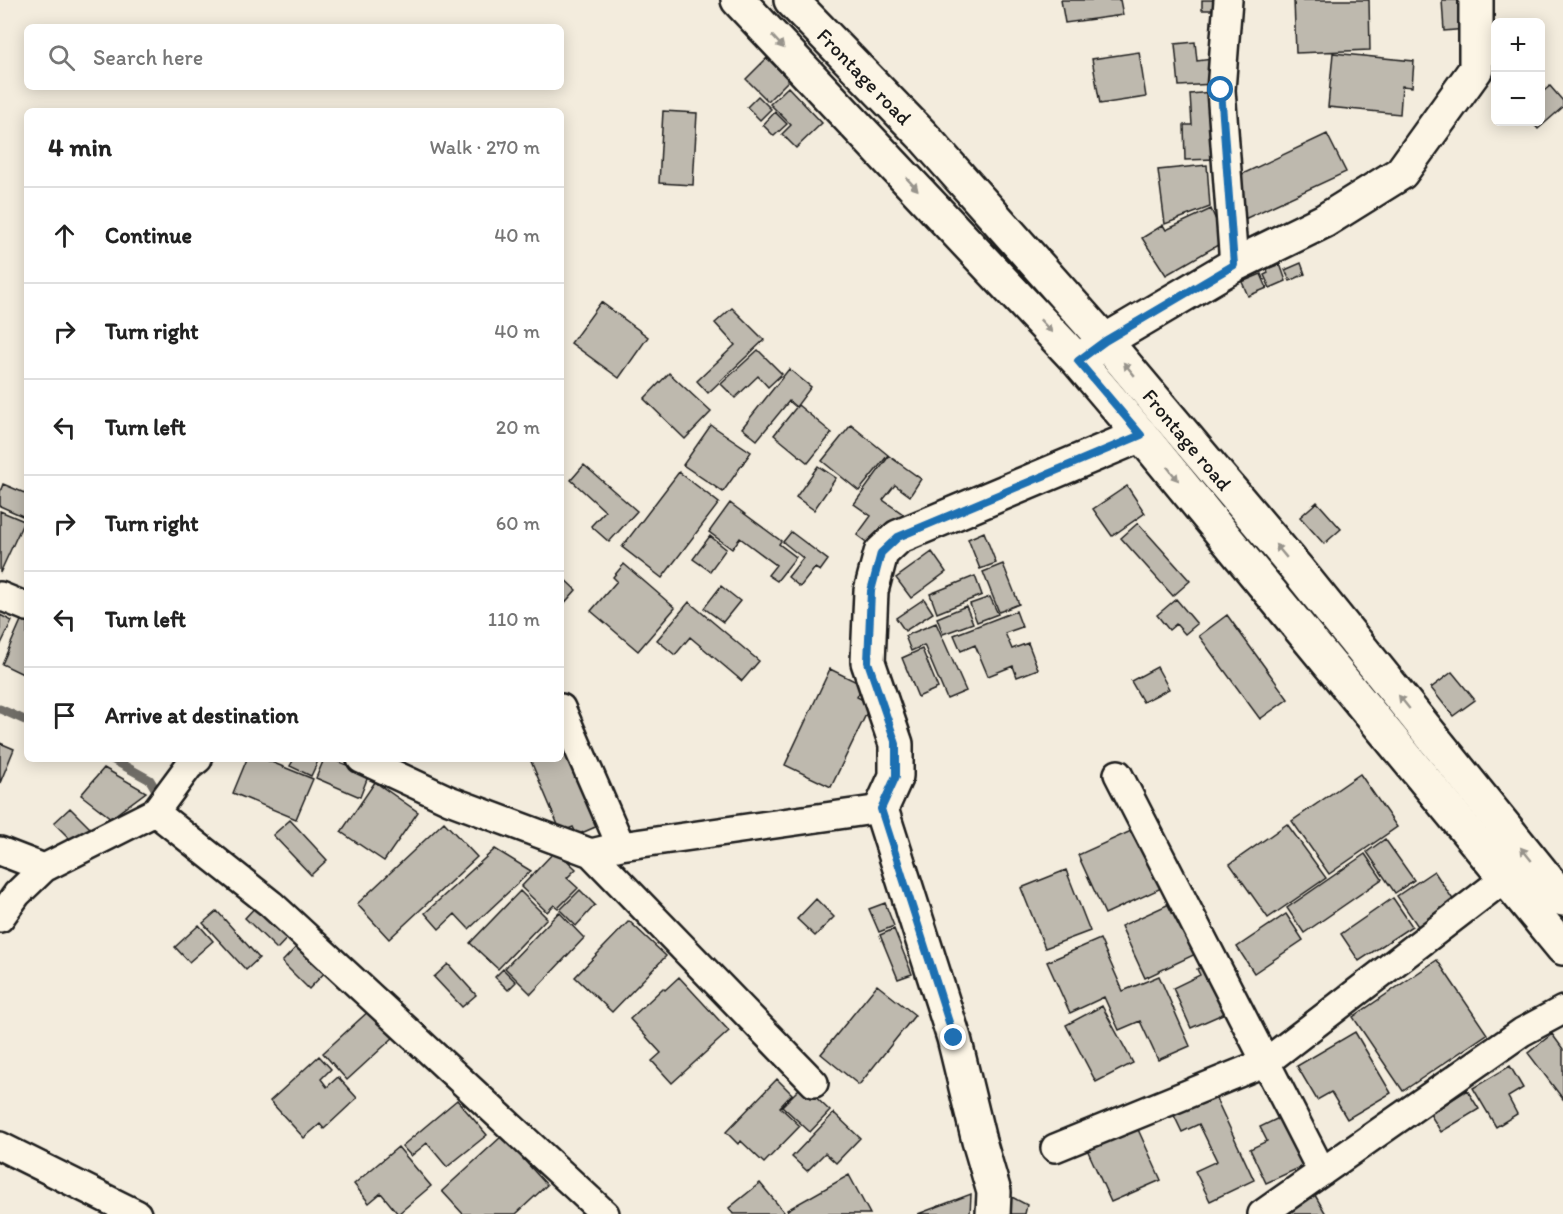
<!DOCTYPE html>
<html lang="en">
<head>
<meta charset="utf-8">
<style>
	:root { --surface:#fff; --page:#f2f2f2; --text:#222; --muted:#767676; --line:#e0e0e0 }
	body { margin:0; font-family:Itim,sans-serif; background:var(--page); color:var(--text) }
	.controls { position:absolute; right:18px; top:18px; display:grid; overflow:hidden; border-radius:9px; box-shadow:0 3px 15px #0003 }
	.controls button { width:54px; height:54px; display:grid; place-items:center; padding:0; border:0; border-bottom:2px solid var(--line); background:var(--surface); color:var(--text); font:30px sans-serif }
	.stop { position:absolute; width:18px; height:18px; margin:-14px; border:4px solid #1f6fb2; border-radius:50%; background:#fff }
	.stop.end { background:#1f6fb2; border-color:#fff; box-shadow:0 2px 6px #0008 }
	.list { margin:0; padding:0; list-style:none }
	h2 { display:flex; justify-content:space-between; align-items:center; height:78px; margin:0; padding:0 24px; font-size:26px }
	h2 small { font-size:20px; font-weight:400; color:var(--muted) }
	.list li { display:grid; grid-template-columns:39px 1fr auto; gap:18px; align-items:center; box-sizing:border-box; height:96px; padding:0 24px; border-top:2px solid var(--line) }
	.list b { display:block; font-size:22px; white-space:nowrap }
	.list em { font-size:20px; font-style:normal; color:var(--muted) }
	.icon { flex:none; width:33px; height:33px; fill:none; stroke:currentColor; stroke-width:2; stroke-linecap:round; stroke-linejoin:round }
	.map { position:relative; flex:none; width:1563px; height:1214px; overflow:hidden }
	.search { position:absolute; background:var(--surface); box-shadow:0 3px 15px #0003; left:24px; top:24px; width:540px; height:66px; display:flex; align-items:center; gap:15px; box-sizing:border-box; padding:0 21px; border-radius:9px; color:var(--muted); font-size:22px }
	.panel { position:absolute; background:var(--surface); box-shadow:0 3px 15px #0003; left:24px; top:108px; width:540px; height:654px; border-radius:9px }
	.map>svg:first-child { display:block }
	.lines { fill:none; stroke-linecap:round; stroke-linejoin:round }
	.stream { stroke:#716e68; stroke-width:9 }
	.building { fill:#beb9ae; stroke:#1c1c1c; stroke-width:1.5 }
	.street-casing { stroke:#1c1c1c; stroke-width:32 }
	.secondary-casing { stroke:#1c1c1c; stroke-width:38 }
	.street { stroke:#fcf5e5; stroke-width:27 }
	.secondary { stroke:#fcf5e5; stroke-width:33 }
	.oneway { fill:#97938b }
	.route { stroke:#1f6fb2; stroke-width:8 }
	.labels { text-anchor:middle; dominant-baseline:central; stroke-width:4.5; stroke-linejoin:round; paint-order:stroke }
	.street-label { font-size:21px; fill:#1c1c1c; stroke:#fcf5e5 }
</style>
</head>
<body>
<div class="map">
<svg width="1563" height="1214" viewBox="0 0 1563 1214">
	<rect width="100%" height="100%" fill="#f3ecdd"/>
	<filter id="ink" filterUnits="userSpaceOnUse"><feTurbulence type="fractalNoise" baseFrequency=".0167" numOctaves="2"/><feDisplacementMap in="SourceGraphic" scale="12" xChannelSelector="R" yChannelSelector="G"/><feConvolveMatrix kernelMatrix="1 2 1 2 8 2 1 2 1" color-interpolation-filters="sRGB"/></filter>
	<g filter="url(#ink)">
		<g class="lines">
			<!-- stream -->
			<path class="stream" d="M0 709 27 721
				M112 759 150 780 160 797"/>
		</g>
		<!-- building -->
		<path class="building" d="M1061 0H1120L1123 15 1065 23Z
			M1202 0H1218V10H1202Z
			M1294 0H1369L1370 50 1296 53Z
			M1442 0H1467L1466 29 1444 31Z
			M1195 42 1197 61 1212 59 1214 84 1179 86 1175 44Z
			M1139 52 1146 97 1100 104 1092 59Z
			M1333 53 1414 61 1412 87 1402 86 1400 114 1328 107Z
			M767 58 789 80 768 101 746 79Z
			M1550 86 1563 101V107L1538 129 1532 122H1540V94Z
			M788 87 822 123 796 148 782 134 791 125 770 104Z
			M1212 92 1216 159 1185 160 1184 125H1192L1190 94Z
			M758 96 771 109 760 120 747 107Z
			M663 111 697 113 693 185 659 183Z
			M775 112 787 124 774 136 763 125Z
			M1327 134 1346 172 1238 222 1234 178Z
			M1207 165 1210 207 1165 224 1158 170Z
			M1211 209 1225 241 1166 275 1142 238 1163 225 1166 230Z
			M1301 263 1305 274 1290 281 1285 270Z
			M1280 264 1286 281 1270 288 1264 275 1268 273 1267 269Z
			M1261 274 1267 288 1248 296 1242 282Z
			M601 302 648 337 619 378 571 343Z
			M732 308 764 340 708 393 697 381 735 345 715 323Z
			M758 350 782 374 768 387 758 376 735 398 721 384Z
			M789 369 811 387 796 407 789 401 757 440 742 428Z
			M669 373 711 412 685 439 644 399Z
			M798 405 832 433 808 463 774 435Z
			M711 425 751 452 723 492 683 465Z
			M851 425 888 455 859 491 822 461Z
			M889 456 921 479 910 496 895 485 883 500 903 514 877 550 857 535 871 516 854 504Z
			M584 465 637 511 609 542 591 526 605 511 571 480Z
			M818 466 836 478 814 510 796 497Z
			M679 472 719 503 662 578 622 547Z
			M3 484 27 494V518L0 506V492Z
			M1127 486 1145 513 1112 536 1093 509Z
			M1317 502 1341 529 1324 544 1300 517Z
			M730 503 781 541 779 544 796 557 777 581 768 575 776 565 740 538 732 549 709 532Z
			M0 511 24 521 0 573Z
			M1138 523 1190 581 1173 596 1121 538Z
			M791 532 828 560 820 571 815 568 800 587 788 577 803 558 783 542Z
			M984 532 996 563 980 569 968 539Z
			M710 536 726 549 710 571 693 559Z
			M932 552 946 572 911 598 896 578Z
			M624 564 675 608 638 651 591 611 617 581 613 577Z
			M1003 564 1019 604 999 612 983 572Z
			M561 576 576 590 561 607Z
			M975 576 982 595 937 613 930 594Z
			M721 586 740 601 723 622 704 608Z
			M990 597 998 614 977 622 970 604Z
			M924 599 933 613 905 631 896 618Z
			M1176 599 1197 624 1185 634 1176 624 1169 630 1157 615Z
			M689 602 759 661 742 681 690 637 675 655 657 640Z
			M966 606 973 623 943 634 937 618Z
			M1016 611 1022 627 1005 633 1012 649 1028 643 1038 669 1017 677 1013 666 988 676 975 645 961 651 954 635Z
			M0 615 12 621 0 646Z
			M1227 615 1288 699 1260 719 1199 636Z
			M23 616 27 618V676L2 664Z
			M936 623 966 691 947 699 924 645 911 651 905 636Z
			M922 649 938 688 918 697 902 658Z
			M1157 667 1169 689 1143 702 1131 681Z
			M830 669 863 685 857 697 871 704 831 787 785 765Z
			M1452 672 1475 700 1453 716 1431 688Z
			M561 735 600 825 577 835 573 827 561 832 530 759H561Z
			M0 743 14 749 0 783Z
			M247 759H264L313 779 296 819 233 793Z
			M294 759H313L318 761 311 776 290 766Z
			M324 759H332L369 774 360 797 316 778Z
			M104 768 146 792 111 818 81 795Z
			M1360 774 1397 827 1329 874 1292 821Z
			M375 782 418 812 384 861 341 832Z
			M70 808 94 832 78 847 54 823Z
			M290 820 327 860 311 875 273 835Z
			M444 822 477 857 389 939 357 904Z
			M1287 824 1326 878 1268 918 1230 864Z
			M1142 826 1168 885 1105 914 1078 855Z
			M1385 839 1414 880 1395 893 1367 852Z
			M495 849 531 871 469 929 455 914 439 929 425 913Z
			M556 850 576 869 567 878 578 888 558 908 554 905 547 912 521 887Z
			M1365 854 1382 879 1304 933 1287 908Z
			M1066 870 1090 931 1045 948 1021 888Z
			M1434 871 1458 907 1422 932 1397 896Z
			M580 890 595 905 576 926 560 910Z
			M520 891 547 918 498 969 470 943Z
			M1393 898 1412 926 1359 961 1341 934Z
			M816 899 834 917 815 936 797 919Z
			M1178 900 1202 951 1145 978 1121 926Z
			M260 902 292 933 277 949 245 918Z
			M885 903 894 926 879 932 869 909Z
			M217 911 259 958 246 970 203 923Z
			M559 912 584 938 531 994 505 968Z
			M1286 914 1303 940 1254 973 1237 947Z
			M629 921 666 956 612 1012 575 977Z
			M199 925 213 941 189 962 175 947Z
			M894 929 912 974 898 979 880 935Z
			M1100 939 1123 991 1159 976 1190 1046 1158 1060 1140 1021 1119 1030 1104 997 1070 1013 1047 962Z
			M302 941 330 967 309 989 282 962Z
			M1437 960 1487 1034 1403 1091 1353 1017Z
			M1212 962 1234 1009 1191 1028 1173 988 1200 975 1197 969Z
			M448 964 476 995 462 1007 434 977Z
			M503 969 516 982 508 990 495 977Z
			M679 977 729 1031 672 1083 652 1061 661 1053 630 1019 663 988 665 990Z
			M877 985 915 1015 859 1085 821 1054Z
			M1102 1006 1133 1063 1096 1082 1066 1025Z
			M371 1009 395 1036 347 1080 323 1053Z
			M1355 1032 1391 1093 1347 1119 1331 1092 1317 1100 1297 1066Z
			M1552 1034 1563 1049V1099L1528 1053Z
			M319 1056 331 1069 321 1079 327 1087 338 1077 357 1098 324 1129 320 1124 304 1138 270 1101Z
			M1510 1066 1523 1088 1508 1097 1517 1114 1496 1127 1473 1088Z
			M777 1079 792 1094 780 1107 800 1126 764 1163 741 1141 738 1144 726 1132Z
			M803 1085 830 1111 810 1132 782 1106Z
			M1467 1090 1479 1109 1441 1132 1430 1114Z
			M1213 1092 1254 1180 1210 1201 1195 1171 1217 1161 1199 1124 1182 1132 1172 1111Z
			M457 1100 487 1135 447 1167 427 1143 411 1156 402 1146Z
			M834 1113 860 1138 836 1163 825 1153 807 1171 792 1157Z
			M1289 1113 1312 1162 1266 1183 1250 1149 1267 1141 1260 1127Z
			M1136 1125 1161 1180 1111 1202 1086 1147Z
			M502 1136 547 1185 516 1214H463L442 1191Z
			M398 1147 431 1186 398 1214 381 1193 369 1203 354 1184Z
			M849 1175 870 1214H789L787 1210Z
			M760 1183 784 1212 781 1214H733L729 1208Z
			M1312 1190 1326 1214H1276Z
			M971 1194 970 1214H918Z
			M1008 1195 1027 1205 1025 1214H1006Z"/>
		<g class="lines">
			<!-- street casing -->
			<g class="street-casing">
				<path id="street" d="M1228 0 1221 90 1234 265
					M0 596 27 607
					M561 708 621 846
					M361 759 449 800 591 853 621 846 881 809
					M1118 774 1322 1172
					M155 812 189 766 198 759
					M0 851 44 868 155 812 271 904 605 1214
					M591 853 814 1083
					M0 918 17 894 44 868
					M0 1146 137 1214
					M1055 1148 1266 1062 1505 878
					M1262 1214 1522 1032 1563 1010"/>
			</g>
			<!-- secondary casing -->
			<g class="secondary-casing">
				<g id="secondary">
					<path d="M738 0 1078 361 1141 435 1563 948"/>
					<path id="s1" d="M791 0 923 136 1105 341 1297 569 1563 899"/>
					<path d="M1088 354 1105 341 1234 265 1324 221 1401 173 1476 69V0"/>
					<path d="M993 1214 994 1192 979 1141 954 1038 881 809 896 776V744L868 662 871 591 881 553 898 537 1141 435"/>
				</g>
			</g>
			<!-- street -->
			<use href="#street" class="street"/>
			<!-- secondary -->
			<use href="#secondary" class="secondary"/>
		</g>
		<!-- one-way arrows -->
		<defs><path id="oneway-solid" d="M-6-.8H1V-3.2L6.5 0L1 3.2V.8H-6Z" transform="scale(1.5)"/></defs>
		<g class="oneway">
			<use href="#oneway-solid" transform="translate(778 42) rotate(47)"/>
			<use href="#oneway-solid" transform="translate(912 184) rotate(47)"/>
			<use href="#oneway-solid" transform="translate(1046 326) rotate(47)"/>
			<use href="#oneway-solid" transform="translate(1129 369) rotate(-130)"/>
			<use href="#oneway-solid" transform="translate(1173 474) rotate(51)"/>
			<use href="#oneway-solid" transform="translate(1281 551) rotate(-130)"/>
			<use href="#oneway-solid" transform="translate(1404 702) rotate(-129)"/>
			<use href="#oneway-solid" transform="translate(1526 854) rotate(-129)"/>
		</g>
	</g>
	<g class="lines" filter="url(#ink)">
		<!-- route -->
		<path class="route" d="M954 1038 881 809 896 776V744L868 662 871 591 881 553 898 537 1141 435 1078 361 1105 341 1234 265 1221 90"/>
	</g>
	<g class="labels">
		<!-- street labels -->
		<g class="street-label">
			<text stroke="none"><textPath href="#s1" startOffset="106">Frontage road</textPath></text>
			<text stroke="none"><textPath href="#s1" startOffset="592">Frontage road</textPath></text>
		</g>
	</g>
</svg>
<div class="controls">
<button>+</button>
<button>−</button>
</div>
<div class="stop" style="left:1221px;top:90px"></div>
<div class="stop end" style="left:954px;top:1038px"></div>
<div class="search"><svg class="icon" aria-label="search" viewBox="0 0 24 24"><circle cx="10" cy="10" r="6"/><path d="M15 15l6 6"/></svg>Search here</div>
<section class="panel">
<h2>4 min<small>Walk · 270 m</small></h2>
<ul class="list">
<li><svg class="icon" aria-label="ahead" viewBox="0 0 24 24"><path d="M12 20V5M6 11l6-6 6 6"/></svg><div><b>Continue</b></div><em>40 m</em></li>
<li><svg class="icon" aria-label="right" viewBox="0 0 24 24"><path d="M7 20v-9h11M14 6l5 5-5 5"/></svg><div><b>Turn right</b></div><em>40 m</em></li>
<li><svg class="icon" aria-label="left" viewBox="0 0 24 24"><path d="M17 20v-9H6M10 6l-5 5 5 5"/></svg><div><b>Turn left</b></div><em>20 m</em></li>
<li><svg class="icon" aria-label="right" viewBox="0 0 24 24"><path d="M7 20v-9h11M14 6l5 5-5 5"/></svg><div><b>Turn right</b></div><em>60 m</em></li>
<li><svg class="icon" aria-label="left" viewBox="0 0 24 24"><path d="M17 20v-9H6M10 6l-5 5 5 5"/></svg><div><b>Turn left</b></div><em>110 m</em></li>
<li><svg class="icon" aria-label="arrive" viewBox="0 0 24 24"><path d="M6 21V4h12l-3 4 3 4H6"/></svg><div><b>Arrive at destination</b></div></li>
</ul>
</section>
</div>
</body>
</html>
